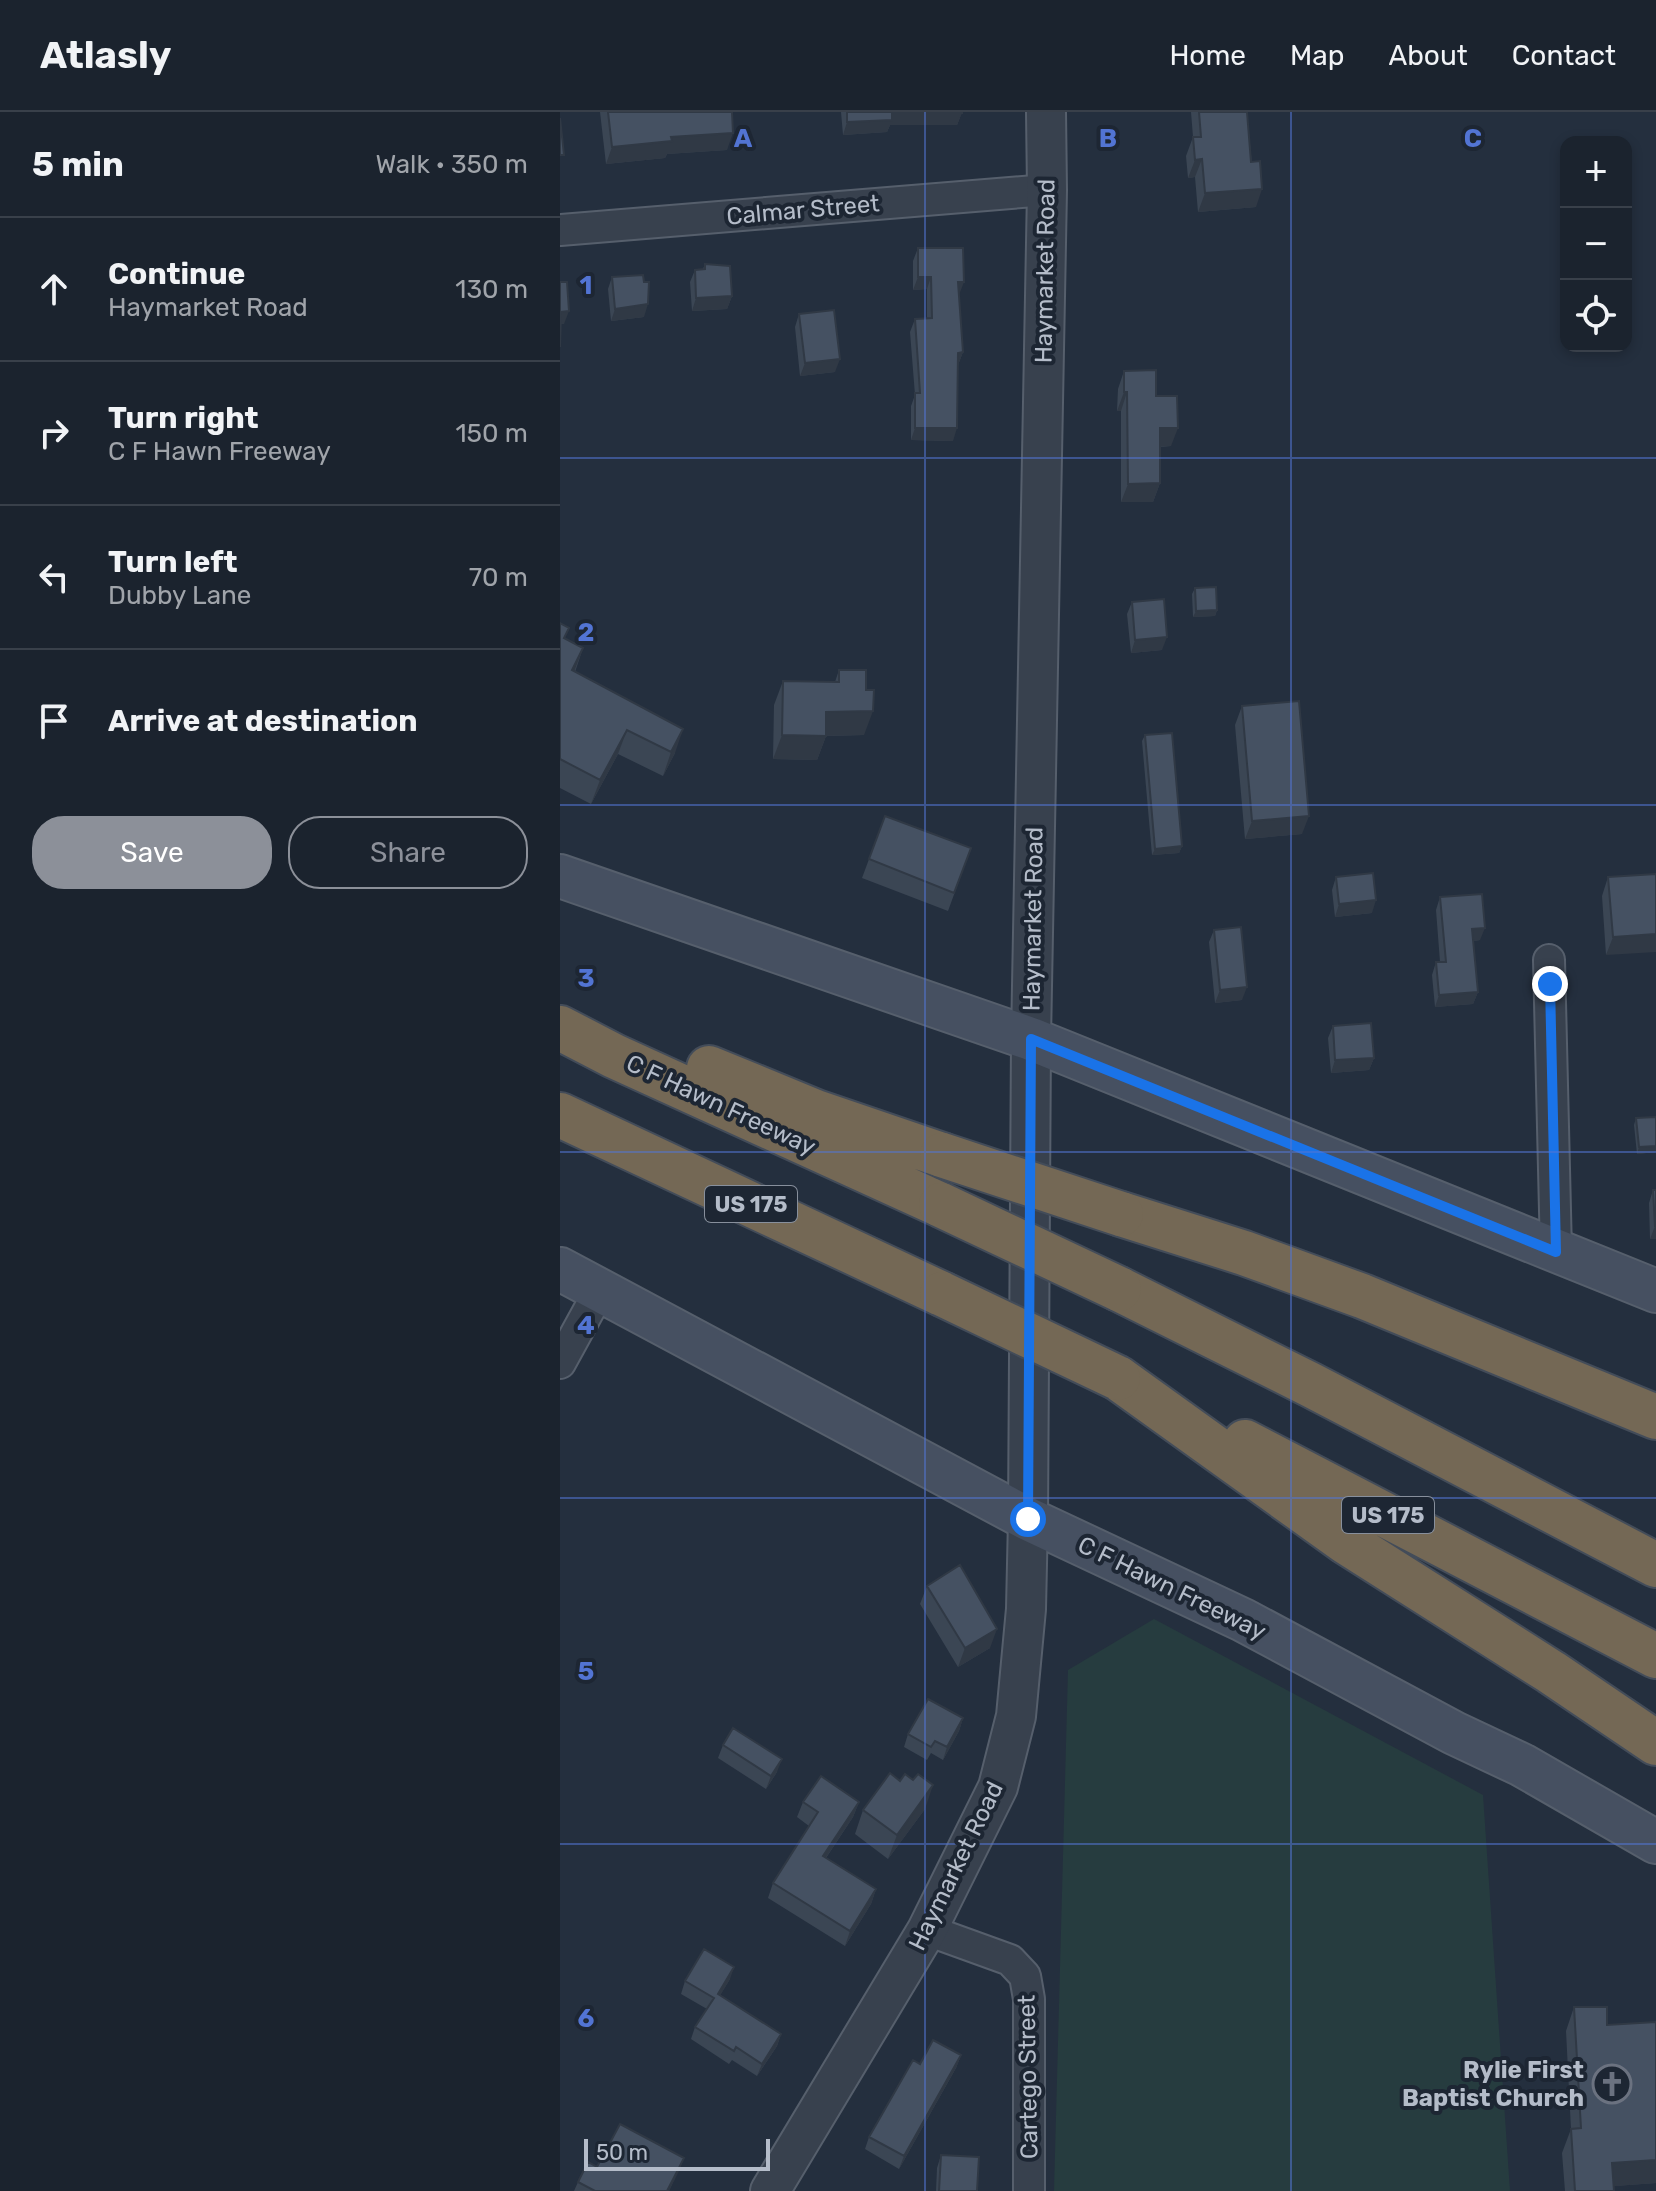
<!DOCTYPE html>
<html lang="en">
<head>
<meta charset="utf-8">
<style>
	:root { --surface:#1b232e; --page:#242b36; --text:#f1f3f6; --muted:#a0a4aa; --line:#39404a; --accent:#8c9099 }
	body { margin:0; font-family:Rubik,sans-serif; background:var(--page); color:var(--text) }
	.controls { position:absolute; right:24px; top:24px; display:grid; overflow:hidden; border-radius:16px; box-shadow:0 4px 12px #0003 }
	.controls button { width:72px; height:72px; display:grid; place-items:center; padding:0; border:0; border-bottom:2px solid var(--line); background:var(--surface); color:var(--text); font:40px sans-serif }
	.scale { position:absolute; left:24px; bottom:20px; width:186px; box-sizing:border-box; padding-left:8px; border:4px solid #b4bcc9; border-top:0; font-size:22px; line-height:28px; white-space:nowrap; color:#b4bcc9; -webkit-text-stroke:6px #1d2633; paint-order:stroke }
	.stop { position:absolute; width:24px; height:24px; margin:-18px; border:6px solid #1a73e8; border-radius:50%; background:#fff }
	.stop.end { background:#1a73e8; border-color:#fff; box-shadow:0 2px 8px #0008 }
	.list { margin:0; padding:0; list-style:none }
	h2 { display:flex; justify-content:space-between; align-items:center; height:104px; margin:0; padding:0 32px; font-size:34px }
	h2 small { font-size:26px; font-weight:400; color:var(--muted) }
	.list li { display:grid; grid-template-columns:52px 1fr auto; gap:24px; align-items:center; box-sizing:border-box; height:144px; padding:0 32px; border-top:2px solid var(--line) }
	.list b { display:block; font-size:30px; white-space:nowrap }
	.list p { margin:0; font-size:26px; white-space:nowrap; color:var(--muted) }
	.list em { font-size:26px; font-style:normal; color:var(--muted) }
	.actions { display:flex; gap:16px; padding:24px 32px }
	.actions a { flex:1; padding:18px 0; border:2px solid var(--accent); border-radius:32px; text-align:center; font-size:28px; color:var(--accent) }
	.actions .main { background:var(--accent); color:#fff }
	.icon { flex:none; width:44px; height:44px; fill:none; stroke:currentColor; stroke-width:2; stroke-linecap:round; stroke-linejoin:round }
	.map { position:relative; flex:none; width:1096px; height:2079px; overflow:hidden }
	header { display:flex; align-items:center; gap:48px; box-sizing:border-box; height:112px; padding:0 40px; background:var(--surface); border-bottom:2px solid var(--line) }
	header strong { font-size:38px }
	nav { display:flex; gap:44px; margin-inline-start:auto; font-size:28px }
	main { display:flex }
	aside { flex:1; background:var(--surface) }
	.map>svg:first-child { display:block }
	.green { fill:#263c3f }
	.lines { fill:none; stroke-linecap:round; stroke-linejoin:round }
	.minor-casing { stroke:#565f6c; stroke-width:34 }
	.tertiary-casing { stroke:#565f6c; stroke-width:42 }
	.secondary-casing { stroke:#565f6c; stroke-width:46 }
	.motorway-casing { stroke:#434c59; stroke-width:48 }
	.minor { stroke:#38414e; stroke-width:30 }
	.tertiary { stroke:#38414e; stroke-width:38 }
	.secondary { stroke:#465061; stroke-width:42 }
	.motorway { stroke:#746855; stroke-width:44 }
	.motorway-bridge-casing { stroke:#434c59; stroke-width:48; stroke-linecap:butt }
	.motorway-bridge { stroke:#746855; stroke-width:44 }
	.wall { fill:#3b4654 }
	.shaded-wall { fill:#303945 }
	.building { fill:#455162; stroke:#303945; stroke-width:2 }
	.route { stroke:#1a73e8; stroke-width:10 }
	.grid { fill:none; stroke:#5274d3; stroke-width:2; stroke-opacity:0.55 }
	.labels { text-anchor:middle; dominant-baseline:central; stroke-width:8; stroke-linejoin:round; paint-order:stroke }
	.shield { fill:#1d2633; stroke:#878f9c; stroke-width:2 }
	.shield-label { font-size:22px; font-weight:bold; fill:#b4bcc9 }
	.street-label { font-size:24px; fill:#b4bcc9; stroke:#1d2633 }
	.poi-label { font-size:24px; font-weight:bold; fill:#b4bcc9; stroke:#1d2633; text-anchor:end }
	.grid-label { font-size:26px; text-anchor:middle; font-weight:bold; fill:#5274d3; stroke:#1d2633; stroke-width:8; stroke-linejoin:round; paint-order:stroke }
</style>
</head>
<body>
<header>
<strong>Atlasly</strong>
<nav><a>Home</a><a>Map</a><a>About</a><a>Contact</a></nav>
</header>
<main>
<aside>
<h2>5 min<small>Walk · 350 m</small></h2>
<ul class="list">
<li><svg class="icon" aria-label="ahead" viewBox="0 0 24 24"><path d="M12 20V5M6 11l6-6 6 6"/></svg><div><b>Continue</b><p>Haymarket Road</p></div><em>130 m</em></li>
<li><svg class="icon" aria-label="right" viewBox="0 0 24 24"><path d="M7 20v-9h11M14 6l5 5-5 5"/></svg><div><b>Turn right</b><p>C F Hawn Freeway</p></div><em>150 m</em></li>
<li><svg class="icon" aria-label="left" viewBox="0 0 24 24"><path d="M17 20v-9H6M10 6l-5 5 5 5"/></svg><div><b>Turn left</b><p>Dubby Lane</p></div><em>70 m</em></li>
<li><svg class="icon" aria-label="arrive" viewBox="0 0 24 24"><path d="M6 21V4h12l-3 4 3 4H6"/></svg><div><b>Arrive at destination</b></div></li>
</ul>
<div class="actions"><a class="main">Save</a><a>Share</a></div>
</aside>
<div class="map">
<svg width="1096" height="2079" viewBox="0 0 1096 2079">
	<rect width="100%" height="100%" fill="#242f3e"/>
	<!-- green -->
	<path class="green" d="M594 1507 923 1683 950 2079H494L508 1558Z"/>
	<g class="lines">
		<!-- minor casing -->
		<g class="minor-casing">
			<path id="minor" d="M0 118 487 78
				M989 848 996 1140
				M0 1251 40 1178
				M367 1818 450 1848 465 1864 469 1887V2079"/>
		</g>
		<!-- tertiary casing -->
		<g class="tertiary-casing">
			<path id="tertiary" d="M210 2079 367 1818 438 1675 456 1604 466 1497 468 1407 471 927 487 78 486 0"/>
		</g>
		<!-- secondary casing -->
		<g class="secondary-casing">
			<path id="secondary" d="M0 764 471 927 1096 1179
				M0 1157 468 1407 683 1508 894 1621 962 1653 1096 1730"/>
		</g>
		<!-- motorway casing -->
		<g class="motorway-casing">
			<path id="motorway" d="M0 916 54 944 381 1093
				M149 956 256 1000 382 1043
				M0 1003 382 1182
				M561 1102 684 1141 802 1184 1096 1305
				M559 1177 751 1273 1096 1453
				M558 1266 786 1430 991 1560 1096 1631
				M685 1330 1096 1544"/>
		</g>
		<!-- minor -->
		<use href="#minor" class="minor"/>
		<!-- tertiary -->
		<use href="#tertiary" class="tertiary"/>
		<!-- secondary -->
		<use href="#secondary" class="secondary"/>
		<!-- motorway -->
		<use href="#motorway" class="motorway"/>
		<!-- motorway-bridge casing -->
		<g class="motorway-bridge-casing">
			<path id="motorway-bridge" d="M382 1043 561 1102
				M381 1093 559 1177
				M382 1182 558 1266"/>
		</g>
		<!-- motorway-bridge -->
		<use href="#motorway-bridge" class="motorway-bridge"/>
	</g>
	<!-- wall -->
	<path class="wall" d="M40 0H172L167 38 107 42 105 46 46 52Z
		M281 0H402L397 13H330L327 20 283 23Z
		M631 0H687L696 95 638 100 635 65 628 66 626 44 633 25Z
		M358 136 399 183 403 240 398 253 393 329 351 328V294L355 283 350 220 355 207 367 206V177L353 178V149Z
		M145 152 172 184 167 197 132 199 130 170 135 158 143 157Z
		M52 165 84 205 51 209 48 177Z
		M239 202 275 260 240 264 235 215Z
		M564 259 596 284 611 334 600 335V371L593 390H561V299H557L558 277Z
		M635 476 657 498 655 504 633 505 632 482Z
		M572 490 602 538 571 541 567 502Z
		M0 511 5 527 23 536 15 560 115 641 103 664 58 642 31 692 0 676Z
		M279 558 306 578 304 623 266 624 257 648 213 647 214 593 223 569 275 570Z
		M682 594 742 722 685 727 675 613Z
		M585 623 622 734 619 741 592 743 582 629Z
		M325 704 411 736 388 799 302 766Z
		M1096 762 1046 843 1042 784 1048 765Z
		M776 765 812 801 775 805 772 778Z
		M880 785 920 828 913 829 918 880 913 892 875 895 872 863 876 850H880L876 798Z
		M654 818 682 888 655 891 649 830Z
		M773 914 814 946 809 958 771 961 768 926Z
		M1076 1006 1096 1040 1077 1042 1074 1013Z
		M1093 1078 1096 1127H1090L1089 1091Z
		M367 1474 430 1536 398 1555 360 1492Z
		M403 1606 399 1619 383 1648 371 1641 367 1648 344 1635 348 1622Z
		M163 1633 217 1660 206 1677 158 1646Z
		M243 1690H299L293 1705 266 1746 316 1777 311 1792 285 1834 208 1786 213 1771 249 1714 237 1705Z
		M365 1697 328 1747 295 1722 303 1698Z
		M170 1867 160 1883 221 1922 217 1934 197 1964 172 1948 169 1952 131 1927 135 1915 147 1897 121 1882 125 1869Z
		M1014 1895 1047 1913 1096 1910V2071L1054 2074V2079H1005L1002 2041 1011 2017 1006 1919Z
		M401 1943 396 1956 339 2057 305 2037 309 2025 360 1952Z
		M381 2043 417 2079H376L377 2056Z
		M124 2046 109 2079H14L18 2070Z"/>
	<!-- shaded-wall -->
	<path class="shaded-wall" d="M332 1H402L397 13H330L327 20 283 23 287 10Z
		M173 21 167 38 107 42 105 46 46 52 52 35 111 25Z
		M642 47 635 65 628 66 635 48Z
		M702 77 696 95 638 100 645 81Z
		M358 165H371L367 177 353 178Z
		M398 170H404L399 183Z
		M172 184 167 197 132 199 136 186Z
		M88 192 84 205 51 209 55 197Z
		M9 199 4 212H0L1 200Z
		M403 240 398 253H393L398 241Z
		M280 247 275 260 240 264 245 251Z
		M564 280H567L561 299H557Z
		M355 316H397L393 329 351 328Z
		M600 316H618L611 334 593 335Z
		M600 371 593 390H561L568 372Z
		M657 498 655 504 633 505 636 499Z
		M607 525 602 538 571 541 575 528Z
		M23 536 14 560 12 558Z
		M313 599 304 623 261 624H266L257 648 213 647 222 623 266 600Z
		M123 617 115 641 103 664 111 640Z
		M67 618 58 642 31 692 40 668Z
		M749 704 742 722 685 727 692 709Z
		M622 734 619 741 592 743 595 737Z
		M816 788 812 801 775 805 779 792Z
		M925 816 920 828 908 830 912 817Z
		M1096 822V840L1046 843 1053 825Z
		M687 875 682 888 655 891 660 878Z
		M918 880 913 892 875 895 879 883Z
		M814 946 809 958 771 961 775 948Z
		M1096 1034V1040L1077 1042 1079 1035Z
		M1095 1114H1096V1127H1090Z
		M437 1517 430 1536 398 1555 405 1536Z
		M403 1606 399 1619 383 1648 387 1635Z
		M222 1647 217 1660 206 1677 211 1664Z
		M373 1673 365 1697 328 1747 337 1723Z
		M299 1690 293 1705 257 1759 263 1744Z
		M316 1777 311 1792 285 1834 290 1819Z
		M174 1855 170 1867 154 1894 158 1882Z
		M221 1922 217 1934 197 1964 202 1952Z
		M401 1943 396 1956 339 2057 344 2044Z
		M124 2046 119 2059 109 2079H107Z
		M1096 2048V2071L1043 2075 1052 2051Z"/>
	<!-- building -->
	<path class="building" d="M48 0H172L173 21 111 25 112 29 52 35Z
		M287 0H402V1H332V8L287 10Z
		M639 0H687L691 50 700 49 702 77 645 81 642 47 635 48 633 25H641Z
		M0 6 4 43H0Z
		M358 136H403L404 170H398L403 240 398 241 397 316H355V281H360L355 207 372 206 371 165H358Z
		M145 152 170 154 172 184 136 186 135 158 145 157Z
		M83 163 84 170H89L88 192 55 197 52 165Z
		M0 170H7L9 199 1 200 0 235Z
		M274 198 280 247 245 251 239 202Z
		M596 258V284H617L618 316H600V371L568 372 567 280H564V259Z
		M656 475 657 498 636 499 635 476Z
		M604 487 607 525 575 528 572 490Z
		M0 511 9 516 4 526 23 536 12 558 123 617 111 640 67 618 40 668 0 647Z
		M279 558H306V578H314L313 599 266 600V624L222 623 223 569 279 570Z
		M739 589 749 704 692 709 682 594Z
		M612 621 622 734 595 737 585 623Z
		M325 704 411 736 394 781 309 747Z
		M813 761 816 788 779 792 776 765Z
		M1096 762V822L1053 825 1048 765Z
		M922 782 925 816 912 817 918 880 879 883 876 850H886L880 785Z
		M681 815 687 875 660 878 654 818Z
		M811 911 814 946 775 948 773 914Z
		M1096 1005V1034L1079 1035 1076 1006Z
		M1093 1078H1096V1114H1095Z
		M400 1453 437 1517 405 1536 367 1474Z
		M368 1587 403 1606 387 1635 375 1629 371 1635 348 1622Z
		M173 1616 222 1647 211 1664 163 1633Z
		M330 1661 340 1669 345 1662 353 1668 358 1662 373 1673 337 1723 303 1698Z
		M261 1664 299 1690 263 1744 316 1777 290 1819 213 1771 258 1700 243 1690Z
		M144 1837 174 1855 158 1882 221 1922 202 1952 176 1935 174 1939 135 1915 154 1886 125 1869Z
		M1014 1895H1047V1913L1096 1910V2048L1052 2051 1054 2079H1015L1011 2017 1021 2016Z
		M373 1928 401 1943 344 2044 309 2025 353 1948 360 1952Z
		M60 2012 124 2046 107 2079H35L18 2070 28 2050 37 2055Z
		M381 2043 419 2045 417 2079H379Z"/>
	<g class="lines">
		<!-- route -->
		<path class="route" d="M468 1407 471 927 996 1140 990 872"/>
	</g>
	<!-- grid -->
	<path class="grid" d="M365 0V2079M731 0V2079M0 346H1096M0 693H1096M0 1040H1096M0 1386H1096M0 1732H1096"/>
	<!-- icons -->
	<defs>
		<g id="church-ring" transform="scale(2)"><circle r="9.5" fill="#1d2633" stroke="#6b7280" stroke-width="1.5"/><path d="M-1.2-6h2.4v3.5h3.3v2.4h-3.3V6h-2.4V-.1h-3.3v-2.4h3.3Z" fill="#6b7280"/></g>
	</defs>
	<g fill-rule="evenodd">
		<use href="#church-ring" x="1052" y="1972"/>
	</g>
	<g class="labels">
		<!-- shield labels -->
		<g class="shield">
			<rect x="145" y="1074" width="92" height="36" rx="6"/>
			<rect x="782" y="1385" width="92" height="36" rx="6"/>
		</g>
		<g class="shield-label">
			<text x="191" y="1092">US 175</text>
			<text x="828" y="1403">US 175</text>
		</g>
		<!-- street labels -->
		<g class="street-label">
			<text transform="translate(243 98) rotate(-5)">Calmar Street</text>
			<text transform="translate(485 159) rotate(-89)">Haymarket Road</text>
			<text transform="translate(473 807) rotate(-89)">Haymarket Road</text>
			<text transform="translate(161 993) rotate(25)">C F Hawn Freeway</text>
			<text transform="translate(612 1476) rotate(26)">C F Hawn Freeway</text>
			<text transform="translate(396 1754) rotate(-64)">Haymarket Road</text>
			<text transform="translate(468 1965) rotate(-91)">Cartego Street</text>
		</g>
		<!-- poi labels -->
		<g class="poi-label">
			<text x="1024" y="1958">Rylie First<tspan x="1024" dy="28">Baptist Church</tspan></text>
		</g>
	</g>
	<g class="grid-label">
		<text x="183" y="35">A</text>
		<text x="548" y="35">B</text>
		<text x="913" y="35">C</text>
		<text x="26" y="182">1</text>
		<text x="26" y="529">2</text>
		<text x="26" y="875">3</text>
		<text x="26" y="1222">4</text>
		<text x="26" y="1568">5</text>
		<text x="26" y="1915">6</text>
	</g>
</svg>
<div class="controls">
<button>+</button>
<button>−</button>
<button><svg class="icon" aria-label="locate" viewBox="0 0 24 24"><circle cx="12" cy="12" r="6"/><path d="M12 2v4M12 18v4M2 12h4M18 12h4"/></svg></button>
</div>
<div class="scale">50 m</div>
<div class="stop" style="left:468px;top:1407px"></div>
<div class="stop end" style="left:990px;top:872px"></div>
</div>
</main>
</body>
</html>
